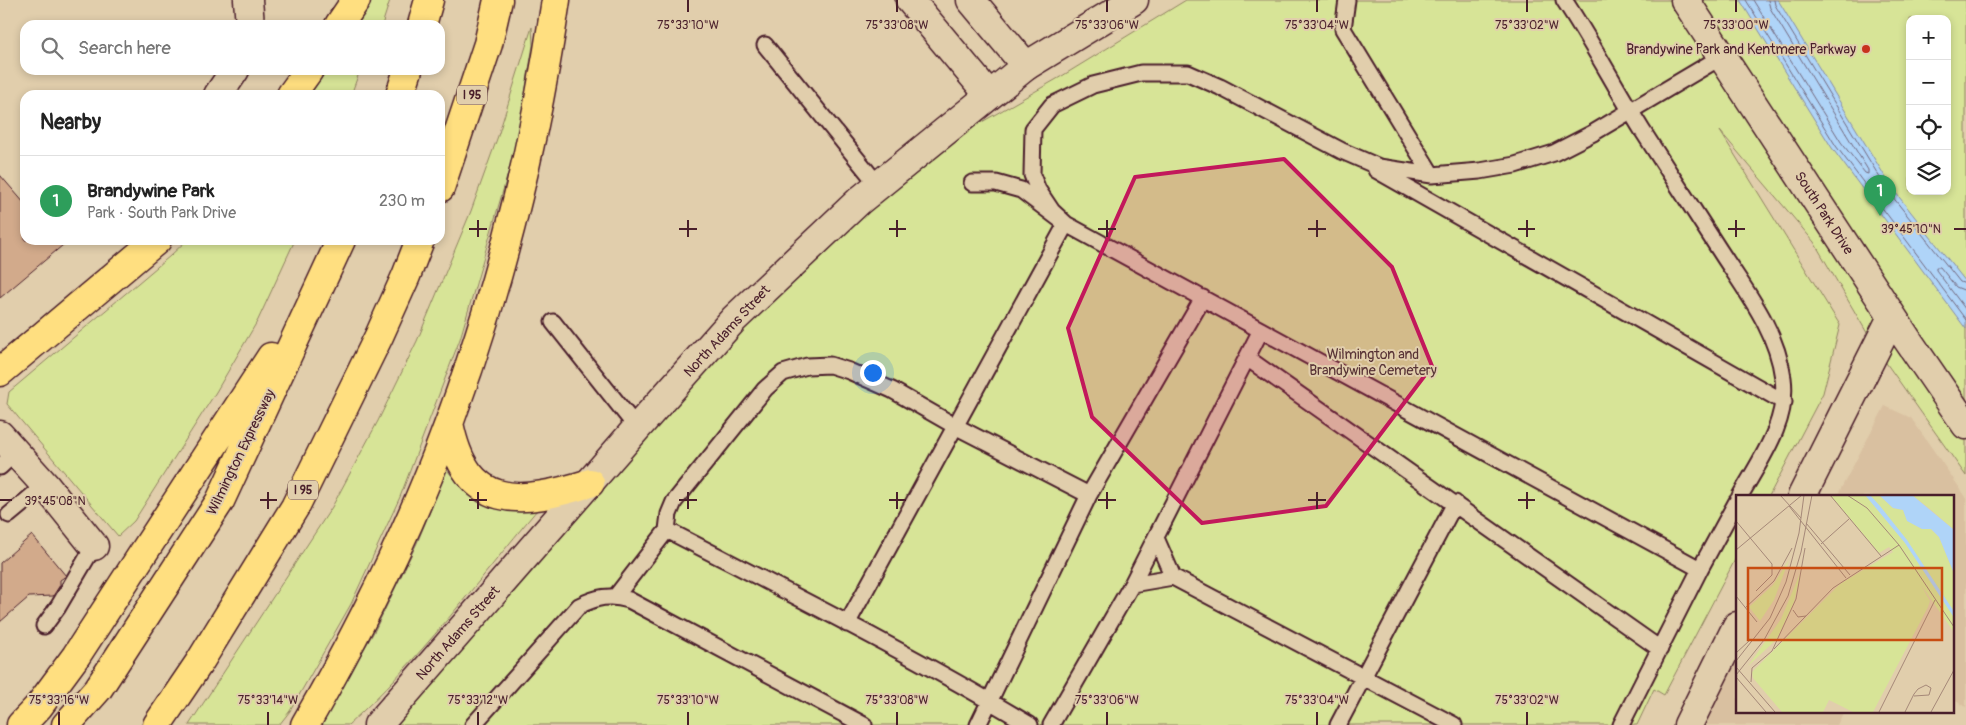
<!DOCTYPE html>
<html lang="en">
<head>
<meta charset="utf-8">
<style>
	:root { --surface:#fff; --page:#f2f2f2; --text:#222; --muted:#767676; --line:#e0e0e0; --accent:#0b8043 }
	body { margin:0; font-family:Pangolin,sans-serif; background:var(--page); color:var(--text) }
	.controls { position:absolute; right:15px; top:15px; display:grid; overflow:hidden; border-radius:10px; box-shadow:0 2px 8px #0003 }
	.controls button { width:45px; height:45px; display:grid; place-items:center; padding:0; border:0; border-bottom:1px solid var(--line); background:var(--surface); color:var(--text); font:25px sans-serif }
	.you { position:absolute; left:872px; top:372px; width:18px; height:18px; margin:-12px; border:4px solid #fff; border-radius:50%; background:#1a73e8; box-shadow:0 0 0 8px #1a73e833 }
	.badge { display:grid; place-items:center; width:32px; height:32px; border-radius:50%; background:var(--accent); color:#fff; font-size:16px; font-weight:700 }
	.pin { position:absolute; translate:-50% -41px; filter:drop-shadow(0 1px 2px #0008) }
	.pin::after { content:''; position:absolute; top:26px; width:18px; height:15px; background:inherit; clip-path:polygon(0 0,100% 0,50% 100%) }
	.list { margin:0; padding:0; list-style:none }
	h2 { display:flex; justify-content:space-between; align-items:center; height:65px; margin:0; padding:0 20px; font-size:21px }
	h2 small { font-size:16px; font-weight:400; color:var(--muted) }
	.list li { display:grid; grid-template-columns:32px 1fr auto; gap:15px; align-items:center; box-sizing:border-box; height:90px; padding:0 20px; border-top:1px solid var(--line) }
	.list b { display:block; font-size:19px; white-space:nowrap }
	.list p { margin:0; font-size:16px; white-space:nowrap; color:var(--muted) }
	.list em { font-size:16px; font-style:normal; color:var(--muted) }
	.icon { flex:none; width:28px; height:28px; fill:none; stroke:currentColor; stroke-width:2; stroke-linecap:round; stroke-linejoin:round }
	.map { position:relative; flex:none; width:1966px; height:725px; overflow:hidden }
	.search { position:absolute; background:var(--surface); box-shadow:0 2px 8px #0003; left:20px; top:20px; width:425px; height:55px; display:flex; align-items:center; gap:12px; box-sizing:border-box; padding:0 18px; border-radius:15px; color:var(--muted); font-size:19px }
	.panel { position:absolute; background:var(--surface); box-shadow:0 2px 8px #0003; left:20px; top:90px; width:425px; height:155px; border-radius:15px }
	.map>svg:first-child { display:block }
	.built { fill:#d9c0a0 }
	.green { fill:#d7e497; stroke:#908261; fill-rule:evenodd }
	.water { fill:#afd4f8; stroke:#878ca6 }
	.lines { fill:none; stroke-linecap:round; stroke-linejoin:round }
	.shore { stroke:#72677d; stroke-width:1 }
	.building { fill:#d2aa8b; stroke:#4a1f2b }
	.service-casing { stroke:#4a1f2b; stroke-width:19 }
	.minor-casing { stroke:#4a1f2b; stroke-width:31 }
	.tertiary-casing { stroke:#4a1f2b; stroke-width:31 }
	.motorway-casing { stroke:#4a1f2b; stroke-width:31 }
	.service { stroke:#e1ceac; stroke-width:15 }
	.minor { stroke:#e1ceac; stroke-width:28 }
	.tertiary { stroke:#e1ceac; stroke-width:28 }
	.motorway { stroke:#ffdf80; stroke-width:28 }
	.marked { fill:#c2185b; fill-opacity:0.2; stroke:#c2185b; stroke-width:4; stroke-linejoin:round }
	.ticks { fill:none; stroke:#4a1f2b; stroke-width:2 }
	.poi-dot { fill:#c8321e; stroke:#e1ceac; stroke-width:2 }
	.labels { text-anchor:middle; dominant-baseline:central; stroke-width:4; stroke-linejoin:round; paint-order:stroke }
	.shield { fill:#e1ceac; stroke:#775452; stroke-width:1 }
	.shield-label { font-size:12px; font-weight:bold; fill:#4a1f2b }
	.poi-label { font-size:14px; fill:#4a1f2b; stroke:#e1ceac; text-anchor:end }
	.street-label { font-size:14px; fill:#4a1f2b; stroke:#e1ceac }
	.park-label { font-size:14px; fill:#583336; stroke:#e1ceac }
	.inset-road { fill:none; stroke:#a58878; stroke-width:1 }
	.view { fill:#c84d12; fill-opacity:0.15; stroke:#c84d12; stroke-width:2.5 }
	.inset-edge { fill:none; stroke:#4a1f2b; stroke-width:2.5 }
	.ticks-label { font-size:12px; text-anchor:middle; fill:#4a1f2b; stroke:#e1ceac; stroke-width:4; stroke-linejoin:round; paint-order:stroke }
</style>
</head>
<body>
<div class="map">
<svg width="1966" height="725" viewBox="0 0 1966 725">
	<rect width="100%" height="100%" fill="#e1ceac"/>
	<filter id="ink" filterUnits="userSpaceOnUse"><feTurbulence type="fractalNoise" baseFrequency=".02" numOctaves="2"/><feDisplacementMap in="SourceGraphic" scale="10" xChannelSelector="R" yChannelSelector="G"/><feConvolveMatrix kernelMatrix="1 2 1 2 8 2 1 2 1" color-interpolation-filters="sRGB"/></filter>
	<g filter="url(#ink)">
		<!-- built -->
		<path class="built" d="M1885 406 1911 418 1966 497V707L1952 699V496H1837Z
			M1737 656V711H1844L1837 725H1702Z"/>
		<!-- green -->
		<path class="green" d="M370 0H390L382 25H356Z
			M1186 0H1966V476L1877 350 1814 242 1720 131 1840 325 1823 393 1769 496H1737V556L1664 695 1654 689 1637 725H385L668 400 928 153 1062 76ZM1910 19H1947V191H1910Z
			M532 27 533 45 517 142 460 339 400 497 351 604 290 711 279 725H189L332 507 378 421 417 341 471 211 498 136Z
			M327 70H360L351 95H310Z
			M187 240H295L258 320 216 392 134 521 118 536 7 404 9 392 170 256Z
			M447 470C453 477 459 485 466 491 486 506 512 510 537 510 476 583 419 661 348 725H320L375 630 417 543Z"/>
		<!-- water -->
		<path class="water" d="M1740 0H1778L1892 188 1966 282V329L1832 148Z"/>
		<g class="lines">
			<!-- shore -->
			<path class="shore" d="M1746 0 1836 146 1966 320
				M1753 0 1841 142 1865 173 1868 174V170L1770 8 1768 0
				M1774 0 1775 5 1888 191 1960 282 1966 284
				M1966 291 1956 287 1940 267H1936V270L1966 310"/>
		</g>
		<!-- building -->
		<path class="building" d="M0 175 25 204V240H69L0 298Z
			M32 535 66 576 60 580V585L53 596 29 597 0 622V563Z"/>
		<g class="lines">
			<!-- service casing -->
			<g class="service-casing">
				<path id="service" d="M1347 0 1343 29 1432 175
					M1564 0C1592 42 1615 87 1642 130 1668 170 1694 210 1720 251 1745 290 1777 330 1783 378 1789 422 1760 460 1740 496
					M765 45 878 185
					M1376 170 1784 402
					M553 322 637 428
					M1247 358 1660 649
					M0 467 16 452
					M9 515 45 485
					M667 530C789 593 912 654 1030 725
					M1700 569 1066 224 1052 211 1038 190 1032 175 1033 129 1052 105 1093 85 1141 73H1188L1220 87 1342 151 1379 167 1432 175 1480 171 1515 165 1554 153 1593 133 1721 57
					M1173 577 1454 725
					M1132 584 1173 577 1156 538
					M616 596 667 530 669 514 674 502 765 389 783 373 807 366 830 365 849 371 892 390 955 426 1089 495
					M847 624 1066 224 1021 190 996 183H972
					M44 626 58 607 94 546
					M473 725 579 606C596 597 610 594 629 600L864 725
					M978 725 1089 495 1203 298
					M1051 725 1132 584 1261 330
					M1338 725 1455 503
					M1621 725 1700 569 1737 501"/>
			</g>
			<!-- minor casing -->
			<g class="minor-casing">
				<path id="minor" d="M248 0 250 25
					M1685 0 1907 339 1966 425
					M1026 66 1134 0
					M218 95 235 70
					M0 435 45 485 94 546
					M1802 496 1892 317
					M1688 725 1737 626"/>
			</g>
			<!-- tertiary casing -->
			<g class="tertiary-casing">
				<path id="tertiary" d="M910 0 989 95
					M378 725 637 428 734 319 859 201 1026 66 971 0"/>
			</g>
			<!-- motorway casing -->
			<g class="motorway-casing">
				<path id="motorway" d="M339 25 356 0
					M422 25 429 0
					M291 95 309 70
					M400 95 408 70
					M440 188 488 44 498 0
					M0 372 157 240
					M449 423C466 512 520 505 590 483
					M21 725 39 706 76 656 271 357
					M66 725 98 689 220 501 341 240
					M157 725 199 663 295 507 379 336 406 276 420 240
					M305 725C351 645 394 561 429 475 491 322 532 163 556 0"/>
			</g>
			<!-- service -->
			<use href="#service" class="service"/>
			<!-- minor -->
			<use href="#minor" class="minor"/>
			<!-- tertiary -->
			<use href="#tertiary" class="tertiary"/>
			<!-- motorway -->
			<use href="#motorway" class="motorway"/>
		</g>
	</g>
	<!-- marked area -->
	<path class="marked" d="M1284 159 1392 267 1432 366 1326 506 1202 523 1092 417 1068 328 1135 177Z"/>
	<!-- ticks -->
	<path class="ticks" d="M688 0V12M897 0V12M1107 0V12M1317 0V12M1527 0V12M1736 0V12M478 220V237M688 220V237M897 220V237M1107 220V237M1317 220V237M1527 220V237M1736 220V237M469 229H487M679 229H697M889 229H906M1098 229H1116M1308 229H1326M1518 229H1535M1728 229H1745M1954 229H1966M268 492V509M478 492V509M688 492V509M897 492V509M1107 492V509M1317 492V509M1527 492V509M0 500H12M260 500H277M469 500H487M679 500H697M889 500H906M1098 500H1116M1308 500H1326M1518 500H1535M59 712V725M268 712V725M478 712V725M688 712V725M897 712V725M1107 712V725M1317 712V725M1527 712V725"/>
	<!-- markers -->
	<circle class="poi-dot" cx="1866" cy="49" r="5"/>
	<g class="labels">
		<!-- shield labels -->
		<g class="shield">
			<rect x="457" y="85.5" width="30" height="19" rx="4"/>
			<rect x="288" y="480.5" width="30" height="19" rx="4"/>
		</g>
		<g class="shield-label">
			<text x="472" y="95">I 95</text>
			<text x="303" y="490">I 95</text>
		</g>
		<!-- poi labels -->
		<g class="poi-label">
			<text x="1856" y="49">Brandywine Park and Kentmere Parkway</text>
		</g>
		<!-- street labels -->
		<g class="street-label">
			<text transform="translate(1824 213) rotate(57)">South Park Drive</text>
			<text transform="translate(727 331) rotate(-47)">North Adams Street</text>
			<text transform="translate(241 452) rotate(-64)">Wilmington Expressway</text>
			<text transform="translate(458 633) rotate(-49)">North Adams Street</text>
		</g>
		<!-- park labels -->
		<g class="park-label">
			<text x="1373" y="354">Wilmington and<tspan x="1373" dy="16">Brandywine Cemetery</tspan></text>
		</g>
	</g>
	<!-- overview -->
	<g transform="translate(1736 495)">
		<rect width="218" height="218" fill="#e1ceac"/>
		<path d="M94 0H143L157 13 167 15 172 26 186 34H195L203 42 217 76V136L185 90 194 106 192 112 137 217H117L93 205 87 217H46L17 183 16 177 104 89 157 57 153 52 143 58ZM176 0H217V34L194 14ZM53 65 38 105 24 126 13 112 37 90ZM65 76 58 107 41 144 12 171 45 124Z" fill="#d7e497"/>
		<path d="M129 0H134L144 11 171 45 217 115V121L169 48ZM143 0H176L217 34V76L203 42 195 34H186L171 26 167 15 157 13Z" fill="#afd4f8"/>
		<path class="inset-road" d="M44 0 65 23M94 0 145 61M111 0 131 13 163 50 218 132M53 11 110 83M0 26 36 69V80L20 96M70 28 114 80M85 49 113 24M0 55 66 0M0 101 21 127M9 113 38 86 56 53M57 115 62 122 70 121M38 154 97 93 163 50M36 156 60 104 69 53M0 158 13 146M0 166 34 123 50 87 63 38 68 0M0 172 39 217M0 180 28 145 52 101 65 57 76 0M0 182 30 217M15 187 16 173 36 156M143 217 199 105M169 217 178 199 182 194 190 190 195 193 193 200 178 201M195 217 218 175"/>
		<path class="view" d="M12 73H206V145H12Z"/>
		<rect width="218" height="218" class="inset-edge"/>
	</g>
	<g class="ticks-label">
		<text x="688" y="29">75°33'10"W</text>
		<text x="897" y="29">75°33'08"W</text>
		<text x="1107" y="29">75°33'06"W</text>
		<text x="1317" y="29">75°33'04"W</text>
		<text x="1527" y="29">75°33'02"W</text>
		<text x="1736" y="29">75°33'00"W</text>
		<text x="1911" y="233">39°45'10"N</text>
		<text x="55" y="505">39°45'08"N</text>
		<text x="59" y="704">75°33'16"W</text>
		<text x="268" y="704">75°33'14"W</text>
		<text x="478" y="704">75°33'12"W</text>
		<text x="688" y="704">75°33'10"W</text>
		<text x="897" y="704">75°33'08"W</text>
		<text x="1107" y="704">75°33'06"W</text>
		<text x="1317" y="704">75°33'04"W</text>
		<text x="1527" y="704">75°33'02"W</text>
	</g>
</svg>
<div class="controls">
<button>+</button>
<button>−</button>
<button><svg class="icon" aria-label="locate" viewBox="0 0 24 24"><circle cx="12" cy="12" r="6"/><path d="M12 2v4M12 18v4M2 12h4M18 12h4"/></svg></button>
<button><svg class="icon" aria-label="layers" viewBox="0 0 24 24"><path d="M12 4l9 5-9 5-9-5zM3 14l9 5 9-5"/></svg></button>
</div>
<div class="you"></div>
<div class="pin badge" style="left:1880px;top:216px;background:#2e9e5b">1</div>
<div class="search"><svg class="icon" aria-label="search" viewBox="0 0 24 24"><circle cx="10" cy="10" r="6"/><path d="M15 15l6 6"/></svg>Search here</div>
<section class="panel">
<h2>Nearby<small></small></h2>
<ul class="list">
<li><span class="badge" style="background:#2e9e5b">1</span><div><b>Brandywine Park</b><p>Park · South Park Drive</p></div><em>230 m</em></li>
</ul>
</section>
</div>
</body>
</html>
